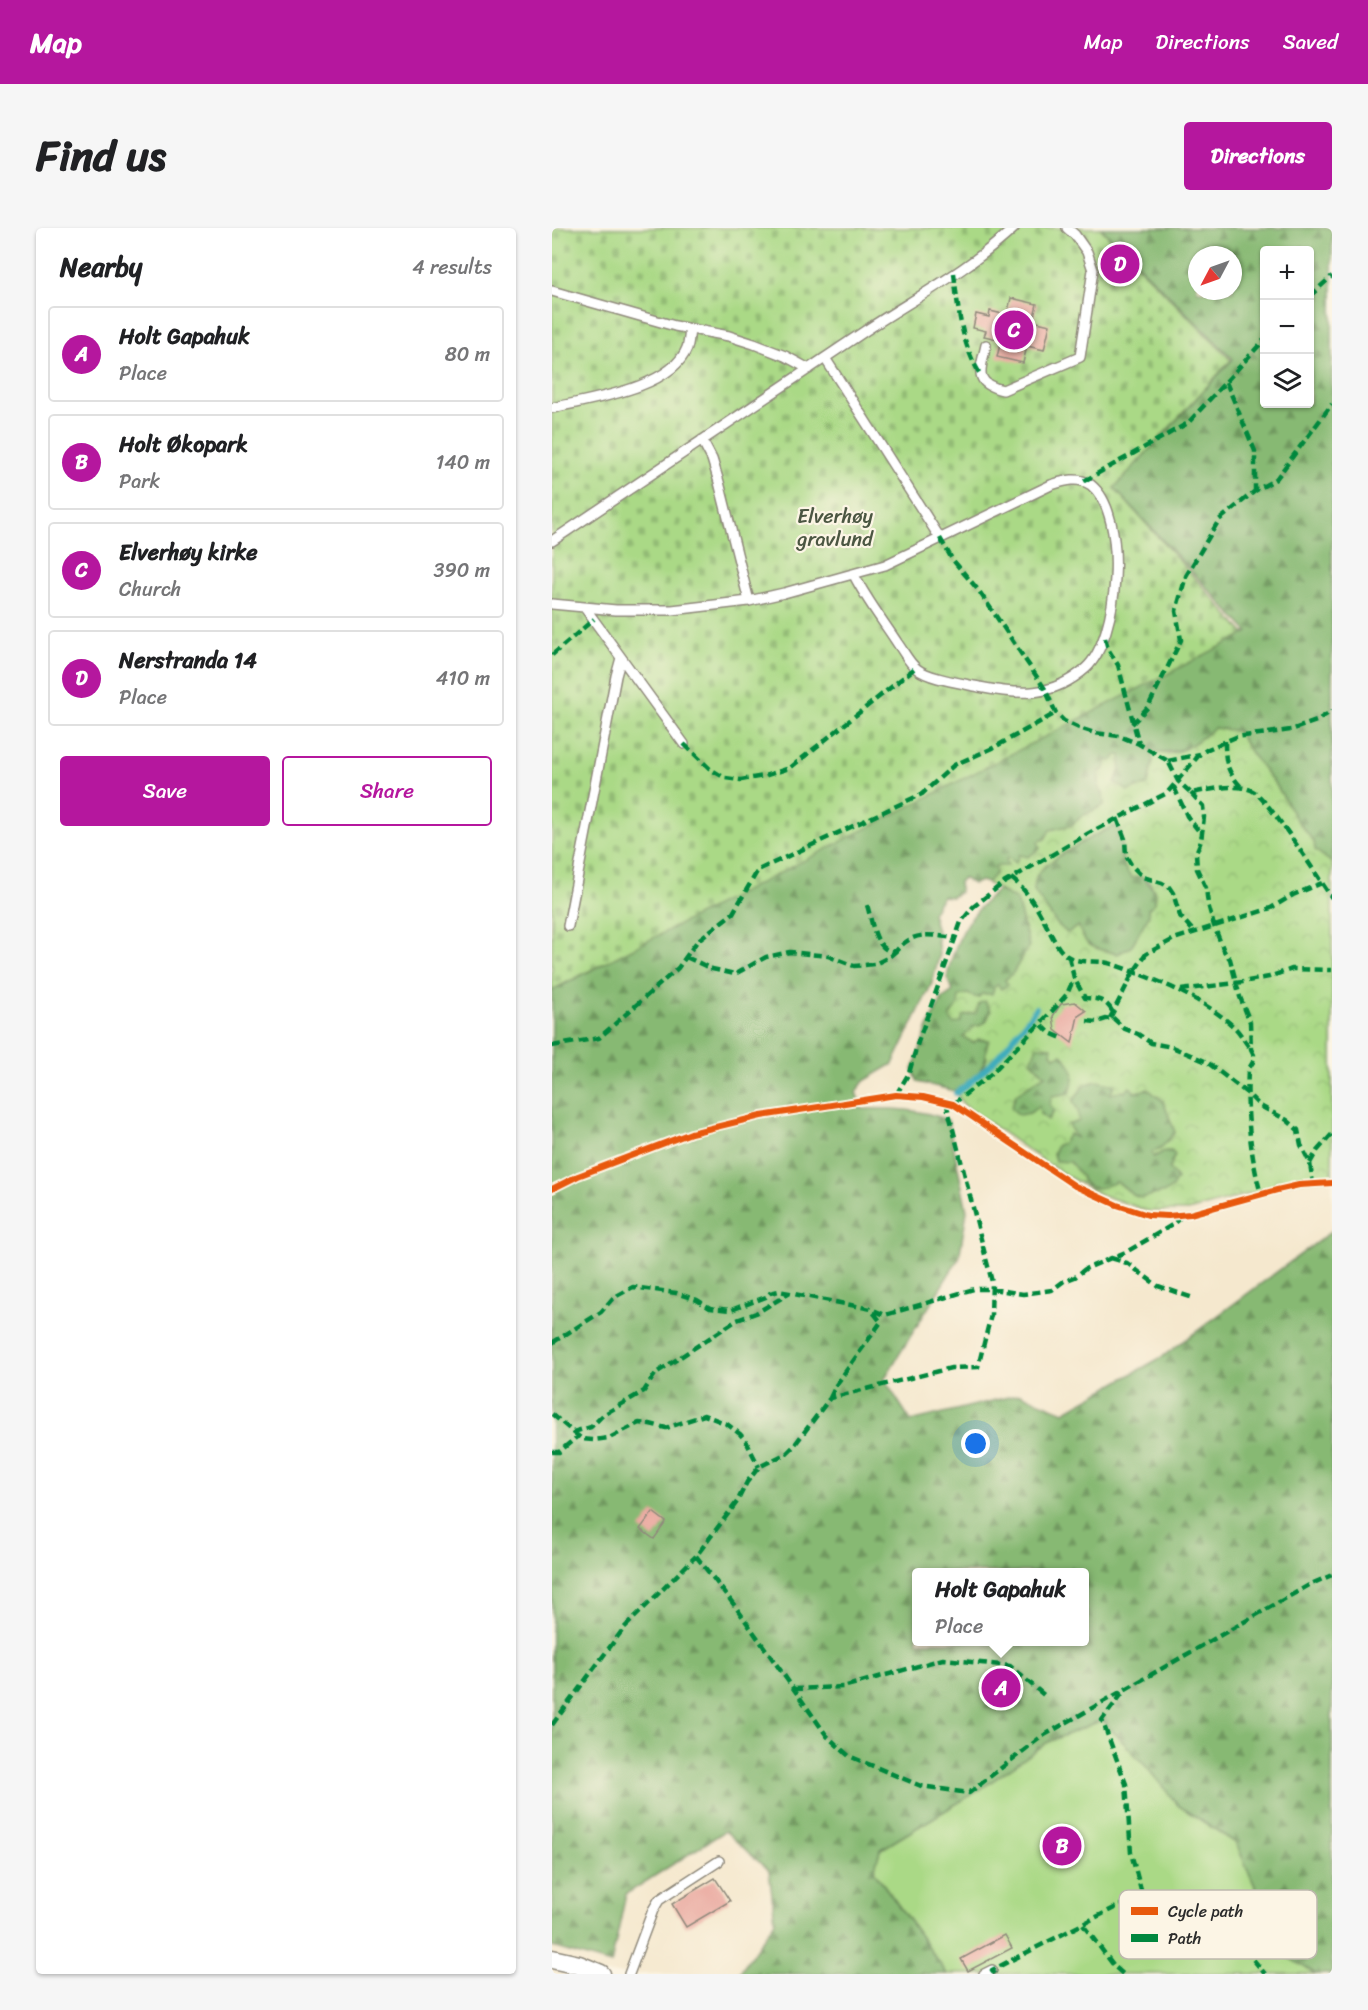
<!DOCTYPE html>
<html lang="en">
<head>
<meta charset="utf-8">
<style>
	:root { --surface:#fff; --page:#f6f6f6; --text:#202124; --muted:#757577; --line:#e0e0e0; --accent:#b5179e }
	body { margin:0; font-family:Sriracha,sans-serif; background:var(--page); color:var(--text) }
	.controls { position:absolute; right:18px; top:18px; display:grid; overflow:hidden; border-radius:6px; box-shadow:0 2px 4px #0004 }
	.controls button { width:54px; height:54px; display:grid; place-items:center; padding:0; border:0; border-bottom:2px solid var(--line); background:var(--surface); color:var(--text); font:30px sans-serif }
	.compass { position:absolute; left:636px; top:18px; width:54px; height:54px; border-radius:50%; background:var(--surface); box-shadow:0 2px 4px #0004; rotate:229deg }
	.you { position:absolute; left:424px; top:1216px; width:21px; height:21px; margin:-15px; border:4px solid #fff; border-radius:50%; background:#1a73e8; box-shadow:0 0 0 9px #1a73e833 }
	.badge { display:grid; place-items:center; width:39px; height:39px; border-radius:50%; background:var(--accent); color:#fff; font-size:20px; font-weight:700 }
	.pin { position:absolute; translate:-50% -50%; border:3px solid #fff; box-shadow:0 2px 6px #0006 }
	.popup { position:absolute; left:360px; top:1340px; width:177px; height:78px; box-sizing:border-box; display:grid; place-content:center; border-radius:6px; background:var(--surface); filter:drop-shadow(0 2px 4px #0005); font-size:20px; white-space:nowrap; color:var(--muted) }
	.popup b { font-size:22px; color:var(--text) }
	.popup::after { content:''; position:absolute; left:50%; top:100%; margin-left:-12px; border:12px solid transparent; border-top-color:var(--surface) }
	.list { margin:0; padding:0; list-style:none }
	h2 { display:flex; justify-content:space-between; align-items:center; height:78px; margin:0; padding:0 24px; font-size:26px }
	h2 small { font-size:20px; font-weight:400; color:var(--muted) }
	.list li { display:grid; grid-template-columns:39px 1fr auto; gap:18px; align-items:center; box-sizing:border-box; height:96px; margin:0 12px 12px; padding:0 12px; border:2px solid var(--line); border-radius:6px }
	.list b { display:block; font-size:22px; white-space:nowrap }
	.list p { margin:0; font-size:20px; white-space:nowrap; color:var(--muted) }
	.list em { font-size:20px; font-style:normal; color:var(--muted) }
	.actions { display:flex; gap:12px; padding:18px 24px }
	.actions a { flex:1; padding:14px 0; border:2px solid var(--accent); border-radius:6px; text-align:center; font-size:21px; color:var(--accent) }
	.actions .main { background:var(--accent); color:#fff }
	.icon { flex:none; width:33px; height:33px; fill:none; stroke:currentColor; stroke-width:2; stroke-linecap:round; stroke-linejoin:round }
	.map { position:relative; flex:none; width:780px; height:1746px; overflow:hidden; border-radius:6px }
	header { display:flex; align-items:center; gap:36px; box-sizing:border-box; height:84px; padding:0 30px; background:var(--accent); color:#fff }
	header strong { font-size:28px }
	nav { display:flex; gap:33px; margin-inline-start:auto; font-size:21px }
	.intro { display:flex; align-items:center; justify-content:space-between; box-sizing:border-box; height:144px; padding:0 36px }
	h1 { margin:0; font-size:42px }
	.button { padding:15px 27px; border-radius:6px; background:var(--accent); color:#fff; font-size:21px; font-weight:700 }
	main { display:flex; gap:36px; padding:0 36px }
	aside { flex:1; background:var(--surface); border-radius:6px; box-shadow:0 2px 4px #0004 }
	.map>svg:first-child { display:block }
	.green { fill:#aad986; stroke:#6a8258; stroke-width:1.5 }
	.forest { fill:url(#forest-firs); stroke:#59724f; stroke-width:1.5; fill-rule:evenodd }
	.cemetery { fill:url(#cemetery-stones); stroke:#6a8258; stroke-width:1.5 }
	.park { fill:url(#park-crowns); stroke:#6a8258; stroke-width:1.5; fill-rule:evenodd }
	.lines { fill:none; stroke-linecap:round; stroke-linejoin:round }
	.stream { stroke:#3eacbc; stroke-width:6 }
	.building { fill:#eaaaa1 }
	.service-casing { stroke:#908a7c; stroke-width:12 }
	.minor-casing { stroke:#908a7c; stroke-width:21 }
	.service { stroke:#fff; stroke-width:9 }
	.minor { stroke:#fff; stroke-width:18 }
	.quiet { stroke:#00873e; stroke-width:4.5; stroke-dasharray:9 4.5; stroke-linecap:butt }
	.cycleway-casing { stroke:#fcf5e5; stroke-width:10 }
	.cycleway { stroke:#e8590c; stroke-width:6 }
	.labels { text-anchor:middle; dominant-baseline:central; stroke-width:4.5; stroke-linejoin:round; paint-order:stroke }
	.park-label { font-size:20px; fill:#4b5642; stroke:#fcf5e5 }
	.key { fill:#fcf5e5; stroke:#bdb8ad; stroke-width:1.5 }
	.key-label { font-size:16px; fill:#2b2b2b }
</style>
</head>
<body>
<header>
<strong>Map</strong>
<nav><a>Map</a><a>Directions</a><a>Saved</a></nav>
</header>
<div class="intro"><h1>Find us</h1><a class="button">Directions</a></div>
<main>
<aside>
<h2>Nearby<small>4 results</small></h2>
<ul class="list">
<li><span class="badge">A</span><div><b>Holt Gapahuk</b><p>Place</p></div><em>80 m</em></li>
<li><span class="badge">B</span><div><b>Holt Økopark</b><p>Park</p></div><em>140 m</em></li>
<li><span class="badge">C</span><div><b>Elverhøy kirke</b><p>Church</p></div><em>390 m</em></li>
<li><span class="badge">D</span><div><b>Nerstranda 14</b><p>Place</p></div><em>410 m</em></li>
</ul>
<div class="actions"><a class="main">Save</a><a>Share</a></div>
</aside>
<div class="map">
<svg width="780" height="1746" viewBox="0 0 780 1746">
	<defs>
		<pattern id="forest-firs" width="22" height="20" patternUnits="userSpaceOnUse" patternTransform="scale(1.5)"><rect width="22" height="20" fill="#87b973"/><path d="M5 1l3.5 6h-7zM16 11l3.5 6h-7z" fill="#6f975f"/></pattern>
		<pattern id="cemetery-stones" width="16" height="16" patternUnits="userSpaceOnUse" patternTransform="scale(1.5)"><rect width="16" height="16" fill="#aad986"/><path d="M2 7V4a2 2 0 0 1 4 0v3zM10 15v-3a2 2 0 0 1 4 0v3z" fill="#92ba74"/></pattern>
		<pattern id="park-crowns" width="20" height="18" patternUnits="userSpaceOnUse" patternTransform="scale(1.5)"><rect width="20" height="18" fill="#aad986"/><path d="M2 6a3 3 0 1 1 6 0M12 15a3 3 0 1 1 6 0" fill="none" stroke="#92ba74"/></pattern>
	</defs>
	<rect width="100%" height="100%" fill="#fcf5e5"/>
	<filter id="ink" filterUnits="userSpaceOnUse"><feTurbulence type="fractalNoise" baseFrequency=".0167" numOctaves="2"/><feDisplacementMap in="SourceGraphic" scale="12" xChannelSelector="R" yChannelSelector="G"/><feConvolveMatrix kernelMatrix="1 2 1 2 8 2 1 2 1" color-interpolation-filters="sRGB"/></filter>
	<filter id="wash" filterUnits="userSpaceOnUse"><feTurbulence type="fractalNoise" baseFrequency=".008" numOctaves="4" result="noise"/><feDisplacementMap in="SourceGraphic" scale="24" xChannelSelector="R" yChannelSelector="G"/><feGaussianBlur stdDeviation="1.35" result="paint"/><feColorMatrix in="noise" values="0 0 0 0 0 0 0 0 0 0 0 0 0 0 0 0 0 1.4 0 .05"/><feComposite in="paint" operator="in"/></filter>
	<g filter="url(#wash)">
		<rect width="100%" height="100%" fill="#f5e8ce"/>
		<!-- green -->
		<path class="green" d="M550 1492 592 1536 627 1578 684 1615 734 1728 764 1746H395L322 1643 328 1622 427 1562 496 1514Z"/>
		<!-- forest -->
		<path class="forest" d="M549 0H780V635L763 622 762 614 744 591 726 560 699 525 685 503 662 500C639 519 635 524 604 524L596 556 576 564 563 555 568 540 551 565 552 577 530 588 520 597 496 606 489 621 476 629 467 627 466 633 452 639 435 655 429 653 421 656 411 650 407 654 408 664 400 669 390 668 380 685 385 704 387 729 380 755 341 836 312 853 304 864 310 881C340 880 368 881 396 892L415 983 407 1030 332 1151 359 1193 468 1166 512 1184 610 1129 780 1003V1746H764L734 1728 684 1615 627 1578 592 1536 550 1492 496 1514 427 1562 328 1622 322 1643 395 1746H187L223 1693 217 1643 173 1603 74 1666 59 1736 0 1719V763L262 624 696 404 562 260 681 131ZM712 22H758V176H712ZM645 27H681V63H645ZM365 1344H533V1414H365Z
			M562 598 567 600 571 612 569 629C581 642 596 651 604 666L603 675 596 681 597 687 579 719 566 726 542 720 530 710 515 705 504 695 482 663C482 659 483 653 484 649 491 633 545 606 562 598Z
			M446 662 465 672 477 718 461 745 453 752 457 757 440 766H430L426 770 415 766 402 785 411 788 425 780 427 775 433 773 439 784 434 793 411 809 418 812H437C434 840 427 848 403 863L366 854 361 842 375 801 390 771 401 763 395 750C402 713 417 686 446 662Z
			M485 818 500 819 516 833 522 843V854L518 865 510 867 496 892 483 880 478 885 467 887 459 880 464 866 493 847 479 833Z
			M545 853 578 859 583 864 596 861 611 873 623 904 610 919 600 924 602 929 613 923 620 922 623 927 619 934 625 951 620 960 614 964 589 970 583 968 565 954C560 956 556 958 551 960 535 966 526 945 518 935L503 933C499 920 508 914 517 906L523 909 516 897 526 883 521 873 532 857Z"/>
		<!-- cemetery -->
		<path class="cemetery" d="M0 0H548L679 132 562 260 693 406 0 762Z"/>
		<!-- park -->
		<path class="park" d="M662 500 685 503 699 525 726 560 744 591 762 614 763 622 780 635V950L742 953 636 983H596L548 966 515 948 477 923 411 876 403 863 430 843 435 830 433 825 437 812 426 811 422 815 411 809 424 797 427 798 434 794 439 783 433 773 427 775 424 785 411 788 409 794 402 796 397 789 406 777 407 768 415 766 426 770 430 766H440L443 758 446 757 449 761 456 757 453 752 461 745 477 718 465 672 435 655 444 645 443 638H456L454 631 457 630 464 635 467 627 476 629 488 621 486 613 493 611 498 602 520 597 530 588 552 577 551 565 547 561V544L553 541 555 532 560 533 565 527H569L568 540 563 555 576 563 596 556 601 533 599 521C621 535 646 513 662 500ZM562 598 567 600C574 620 564 634 580 650L587 648 597 653 604 666 603 675 596 681 597 687 579 719 566 726C545 721 532 721 527 698L515 705 504 695 482 663C482 659 483 653 484 649 491 633 545 606 562 598ZM485 818 500 819 499 825 503 829 510 826C522 841 524 846 518 865L500 868 498 876 502 883 496 892 488 886 487 878 478 885 467 887 459 880 464 866 493 847 479 833ZM545 853 563 857 558 866 571 863 573 864 578 859 583 864 596 861 611 873 623 904 610 919 600 924 601 929 613 923H620L623 927 617 941 625 951 620 960 614 964 589 970 583 968 565 954C550 959 544 965 530 953V949L518 934 503 933 501 926 505 917 511 915 517 906 524 909 516 897 527 893 526 883 521 873 532 857Z"/>
		<g class="lines">
			<!-- stream -->
			<path class="stream" d="M404 865C438 841 460 814 484 780"/>
		</g>
		<g id="blocks">
			<!-- building -->
			<path class="building" d="M459 70 485 76 481 93 498 97 492 122 475 118 471 135 445 129 449 112 432 108 434 103 421 100 424 86 437 89 438 83 455 87Z
				M523 774 534 783 526 788 520 815 503 802 501 788 509 776Z
				M101 1284 114 1294 102 1311 88 1301Z
				M454 1451 463 1457 467 1466 451 1474 433 1473 432 1464 438 1455 443 1452Z
				M163 1650 178 1673 134 1699 120 1676Z
				M453 1707 460 1720 416 1743 409 1731Z"/>
		</g>
	</g>
	<g filter="url(#ink)">
		<use href="#blocks" fill-opacity="0" stroke="#908a7c" stroke-width="1.5"/>
		<g class="lines">
			<!-- service casing -->
			<g class="service-casing">
				<path id="service" d="M0 63 123 98 177 108 202 116 233 128 257 141
					M434 117C429 141 420 155 451 162L528 129 541 42 535 24 523 7 515 0
					M273 130 388 310
					M0 180C38 171 119 161 135 120 137 114 137 107 138 102
					M150 212 160 231 167 254 197 373
					M0 313C104 243 208 173 313 103 363 70 418 41 462 0
					M0 376 64 382H120L197 373 232 365 333 337 499 257C512 253 526 248 539 257 577 287 567 410 534 440 500 470 467 467 427 459 410 455 378 451 365 441 357 435 352 424 346 416 331 393 314 371 302 347
					M33 380 132 516
					M16 698 64 448 69 430
					M77 1746 101 1682 107 1672 167 1633
					M432 1746 440 1742"/>
			</g>
			<!-- minor casing -->
			<g class="minor-casing">
				<path id="minor" d="M0 1731 27 1737 49 1746"/>
			</g>
			<!-- service -->
			<use href="#service" class="service"/>
			<!-- minor -->
			<use href="#minor" class="minor"/>
			<!-- quiet -->
			<path class="quiet" d="M402 45C406 81 409 115 428 146
				M758 68 780 48
				M674 154 703 223V263
				M532 253 636 195 712 112
				M388 310 400 331 427 363 493 461 504 485 512 493 527 500 543 505 567 508 587 516
				M553 410 556 421 566 437 587 516 616 533 626 553 639 565C657 562 682 555 699 562 715 568 767 651 780 670
				M0 427 42 391
				M580 496 596 479 629 412 624 383 634 348 667 292 703 263 724 251 780 176
				M673 513C673 536 675 543 690 560
				M132 516 158 541 173 550 189 552 212 548 238 540 363 440
				M616 533 648 526
				M622 559 635 588 649 606
				M639 565 651 578 652 589 649 613 644 625 645 641 654 660 656 676 662 698 672 723 678 731 688 769 698 794 699 821 702 827 701 834 696 842C694 882 698 927 709 966
				M565 590 573 611 574 628 580 638 591 649 610 655 617 659 621 665 628 688 642 704
				M459 650C478 664 490 689 501 710 505 717 508 723 515 728 529 737 545 731 560 736 604 752 647 767 682 799 689 805 692 814 699 821
				M315 677C320 692 323 726 344 723 362 702 378 707 403 710
				M134 729 160 741 183 746 214 729 238 724 276 728 302 738 323 736 337 729 344 723
				M517 729 522 750 533 770C545 770 554 772 560 783
				M629 762 691 754 717 749 740 741 780 742
				M558 790 581 745 594 726 622 711 719 680 741 667 770 655
				M535 793 545 794 560 789 573 801 586 806 599 815 620 819 655 834 696 866 708 878 735 892 746 902 749 917 758 935 761 956
				M490 797 498 805 512 811
				M0 818 47 810 126 740 146 712 181 685 206 642 370 566 402 537 441 520 504 485
				M344 867 357 845 366 814 409 694 421 679 450 656 537 605 615 565 648 526 656 521 684 509 739 502 764 493 780 483
				M394 874 440 1054 439 1087 426 1139 399 1140 278 1170 241 1219 235 1225 207 1239 195 1254 185 1274 144 1328 183 1378 275 1508 297 1528 369 1558 417 1565 489 1509 759 1356 780 1347
				M401 876 439 846 502 781 515 766 522 750
				M758 935 765 923 780 906
				M559 1030 575 1035 606 1058 641 1070
				M0 1115 49 1084 61 1070 81 1059 124 1065 145 1072 158 1080 179 1082 214 1069 218 1065 227 1063 319 1081 333 1087 422 1061H440L471 1066 500 1062 512 1053 523 1049 533 1041 576 1023 620 997 631 987
				M278 1170 284 1157 329 1094 321 1084
				M0 1186 21 1204 39 1199 51 1187 92 1163 104 1145 185 1092 204 1085 238 1065
				M21 1204 30 1211 42 1212 57 1210 87 1195 98 1196 114 1200 152 1187 175 1196 188 1206 194 1213 207 1239
				M0 1224H7L26 1208
				M241 1461 291 1459 391 1431 458 1438 493 1468
				M570 1466 550 1492 574 1556 579 1625 590 1666
				M0 1497 72 1400 144 1328
				M531 1697 563 1739 571 1746
				M443 1746 440 1742 590 1666C598 1665 607 1662 614 1663 647 1664 693 1721 713 1746"/>
			<!-- cycleway casing -->
			<g class="cycleway-casing">
				<path id="cycleway" d="M0 961 26 948 139 905 209 888 344 867 371 869 401 876 523 958 565 977 596 987 616 988 638 986 725 962 747 957 780 955"/>
			</g>
			<!-- cycleway -->
			<use href="#cycleway" class="cycleway"/>
		</g>
	</g>
	<g class="labels">
		<!-- park labels -->
		<g class="park-label">
			<text x="283" y="288">Elverhøy<tspan x="283" dy="23">gravlund</tspan></text>
		</g>
	</g>
	<!-- legend -->
	<rect x="567" y="1662" width="198" height="69" rx="9" class="key"/>
	<rect x="579" y="1679" width="27" height="8" fill="#e8590c"/>
	<rect x="579" y="1706" width="27" height="8" fill="#00873e"/>
	<g class="key-label">
		<text x="616" y="1689">Cycle path</text>
		<text x="616" y="1716">Path</text>
	</g>
</svg>
<div class="controls">
<button>+</button>
<button>−</button>
<button><svg class="icon" aria-label="layers" viewBox="0 0 24 24"><path d="M12 4l9 5-9 5-9-5zM3 14l9 5 9-5"/></svg></button>
</div>
<svg class="compass" viewBox="-18 -18 36 36"><path d="M0-13l5 13h-10z" fill="#e53935"/><path d="M0 13l5-13h-10z" fill="#757577"/></svg>
<div class="you"></div>
<div class="pin badge" style="left:449px;top:1460px">A</div>
<div class="popup"><b>Holt Gapahuk</b>Place</div>
<div class="pin badge" style="left:510px;top:1618px">B</div>
<div class="pin badge" style="left:462px;top:102px">C</div>
<div class="pin badge" style="left:568px;top:36px">D</div>
</div>
</main>
</body>
</html>
